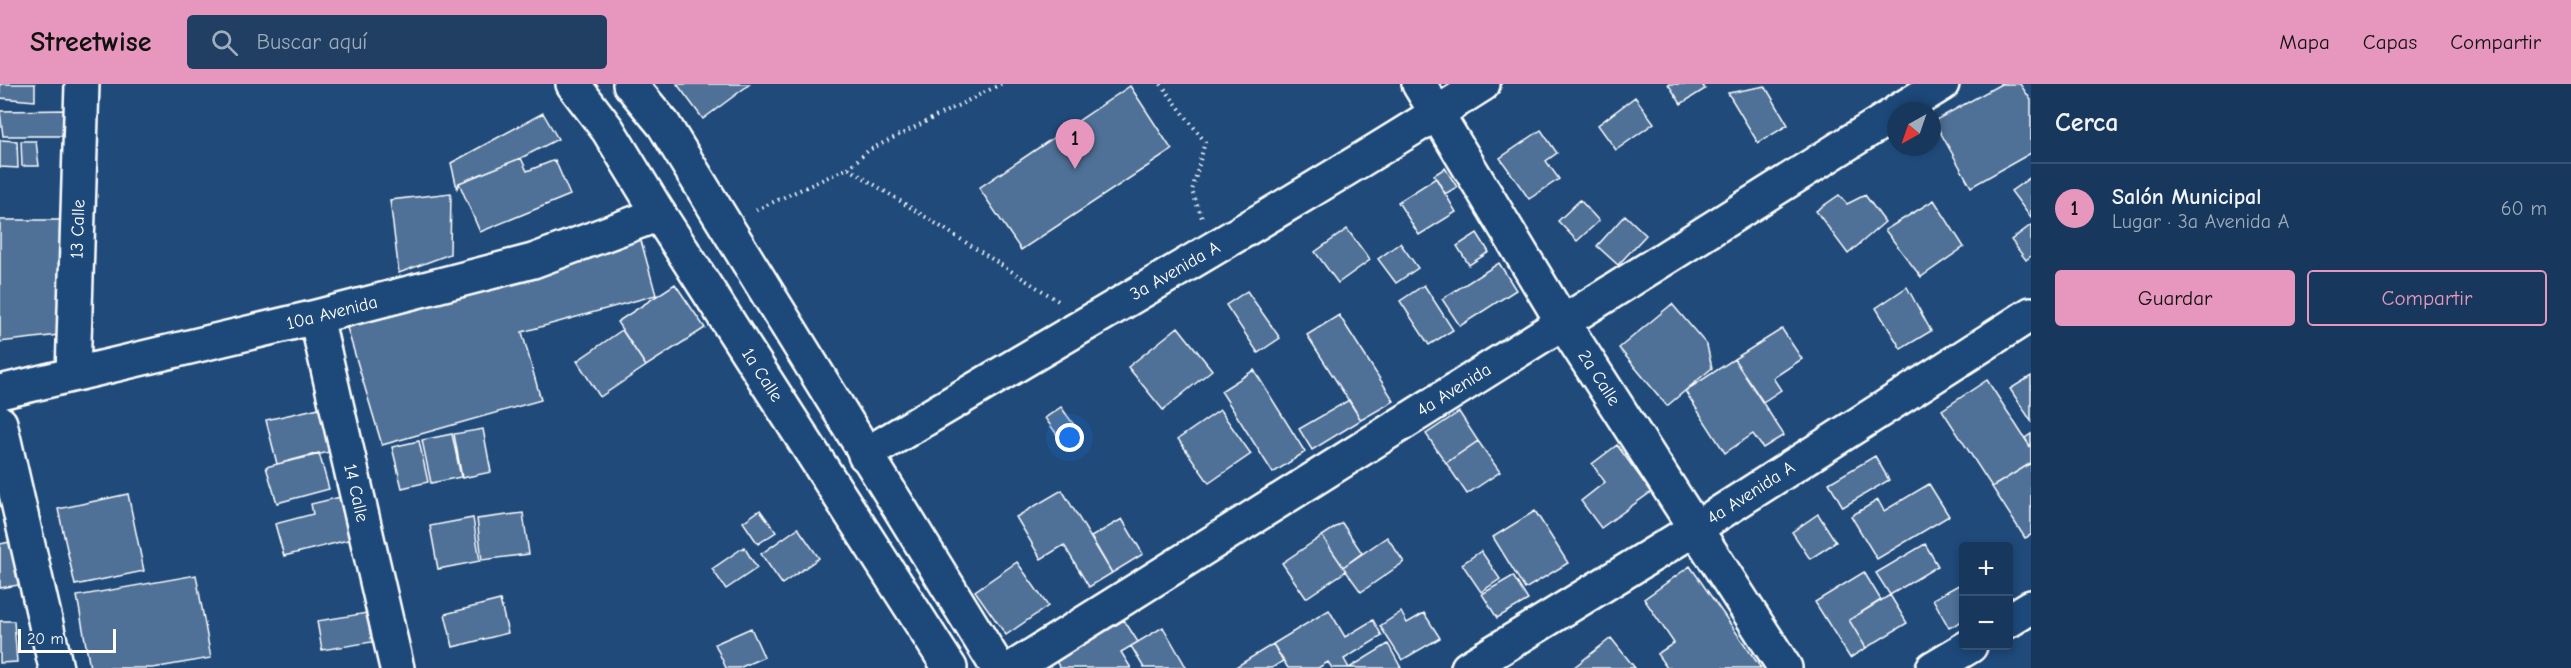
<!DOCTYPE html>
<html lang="es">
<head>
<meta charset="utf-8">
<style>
	:root { --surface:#17385c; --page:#203f62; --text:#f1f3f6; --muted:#9eacbb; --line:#365272; --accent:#e797bd }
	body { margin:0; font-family:"Comic Neue",sans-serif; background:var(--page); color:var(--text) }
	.controls { position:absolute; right:18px; bottom:18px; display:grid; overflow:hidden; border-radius:6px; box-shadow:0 3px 9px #0003 }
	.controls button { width:54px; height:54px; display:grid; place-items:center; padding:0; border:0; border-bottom:2px solid var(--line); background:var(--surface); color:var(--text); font:30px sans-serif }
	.compass { position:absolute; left:1887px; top:18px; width:54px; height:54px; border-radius:50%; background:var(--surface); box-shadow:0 3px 9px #0003; rotate:220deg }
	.scale { position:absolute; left:18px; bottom:15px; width:98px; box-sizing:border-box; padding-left:6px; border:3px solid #fff; border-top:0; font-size:16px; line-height:21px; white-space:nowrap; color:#fff; -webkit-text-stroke:4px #1f4a7a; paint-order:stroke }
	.you { position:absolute; left:1070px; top:354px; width:21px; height:21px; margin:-15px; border:4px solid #fff; border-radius:50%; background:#1a73e8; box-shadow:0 0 0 9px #1a73e833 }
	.badge { display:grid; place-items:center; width:39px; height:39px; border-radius:50%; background:var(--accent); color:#111; font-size:20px; font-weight:700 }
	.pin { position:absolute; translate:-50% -50px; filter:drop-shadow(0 2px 3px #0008) }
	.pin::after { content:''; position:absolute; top:32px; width:21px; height:18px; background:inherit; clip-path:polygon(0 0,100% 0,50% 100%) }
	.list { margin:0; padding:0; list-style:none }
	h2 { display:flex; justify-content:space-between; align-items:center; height:78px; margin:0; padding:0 24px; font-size:26px }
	h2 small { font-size:20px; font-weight:400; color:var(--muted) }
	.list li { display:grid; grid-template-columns:39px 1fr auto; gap:18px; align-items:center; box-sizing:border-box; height:90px; padding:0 24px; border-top:2px solid var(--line) }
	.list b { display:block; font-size:22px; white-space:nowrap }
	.list p { margin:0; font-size:20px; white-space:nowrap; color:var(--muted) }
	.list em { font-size:20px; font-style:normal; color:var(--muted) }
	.actions { display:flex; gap:12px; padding:18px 24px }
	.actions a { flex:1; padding:14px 0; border:2px solid var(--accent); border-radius:6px; text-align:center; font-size:21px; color:var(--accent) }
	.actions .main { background:var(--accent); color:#111 }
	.icon { flex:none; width:33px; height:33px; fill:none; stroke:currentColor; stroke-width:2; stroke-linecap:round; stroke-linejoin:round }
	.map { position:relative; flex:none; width:2031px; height:584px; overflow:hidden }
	header { display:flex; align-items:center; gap:36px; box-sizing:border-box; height:84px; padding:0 30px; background:var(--accent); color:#111 }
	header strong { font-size:28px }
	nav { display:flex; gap:33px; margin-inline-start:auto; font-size:21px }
	.search { width:420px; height:54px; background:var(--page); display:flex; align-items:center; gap:15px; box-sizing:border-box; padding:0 21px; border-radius:6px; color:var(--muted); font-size:22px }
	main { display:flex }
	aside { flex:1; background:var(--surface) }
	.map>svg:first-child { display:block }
	.building { fill:#507197; stroke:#fff; stroke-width:1.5 }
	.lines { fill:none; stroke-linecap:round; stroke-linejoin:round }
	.minor-casing { stroke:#fff; stroke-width:38 }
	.secondary-casing { stroke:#fff; stroke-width:38 }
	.path { stroke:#fff; stroke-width:4; stroke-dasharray:1.5 4.5; stroke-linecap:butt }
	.minor { stroke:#1f4a7a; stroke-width:33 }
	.secondary { stroke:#1f4a7a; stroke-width:33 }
	.labels { text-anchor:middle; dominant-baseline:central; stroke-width:4.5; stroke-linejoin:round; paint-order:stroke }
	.street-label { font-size:18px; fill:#fff; stroke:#1f4a7a }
</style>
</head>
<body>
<header>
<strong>Streetwise</strong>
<div class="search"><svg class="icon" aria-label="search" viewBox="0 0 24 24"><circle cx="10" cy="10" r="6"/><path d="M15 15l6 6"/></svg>Buscar aquí</div>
<nav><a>Mapa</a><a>Capas</a><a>Compartir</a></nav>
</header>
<main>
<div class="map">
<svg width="2031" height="584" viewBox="0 0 2031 584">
	<rect width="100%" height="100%" fill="#1f4a7a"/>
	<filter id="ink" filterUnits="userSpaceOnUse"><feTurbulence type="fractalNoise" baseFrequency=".0167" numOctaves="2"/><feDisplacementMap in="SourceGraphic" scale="12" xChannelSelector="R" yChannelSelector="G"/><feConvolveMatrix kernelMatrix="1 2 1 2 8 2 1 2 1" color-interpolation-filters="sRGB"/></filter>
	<g filter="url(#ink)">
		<!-- building -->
		<path class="building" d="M0 0H35V17L0 14Z
			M677 0H750L703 35Z
			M1668 0H1702L1705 5 1681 20Z
			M2001 0H2020L2031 16V69L1971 103 1934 37Z
			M1130 2 1172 66 1021 166 979 104Z
			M1765 2 1788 41 1758 59 1728 9Z
			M1635 13 1654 39 1616 66 1598 41Z
			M68 26V52H3L0 27Z
			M543 29 558 55 521 74 459 99 457 104 451 79Z
			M1541 46 1557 69 1546 77 1559 95 1529 115 1500 74Z
			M0 56 17 57 18 84 0 83Z
			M21 57H36L39 82H22Z
			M521 74 527 87 555 76 570 111 480 148 459 99Z
			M1445 84 1457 103 1445 110 1434 91Z
			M2031 93V134L2011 107Z
			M1436 94 1456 128 1419 151 1398 118Z
			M451 109 450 170 399 189 390 116Z
			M1839 111 1847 120 1865 111 1885 138 1848 170 1816 127Z
			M1580 116 1599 137 1577 157 1558 137Z
			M1934 116 1964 163 1921 193 1885 146Z
			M1625 131 1646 151 1618 181 1597 162Z
			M0 136H64L67 250 0 258Z
			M2031 141V172L2026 176 2011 156Z
			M1347 145 1370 176 1338 199 1315 168Z
			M1477 149 1489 168 1469 181 1457 162Z
			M640 153 656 211 522 248 541 316 382 361 345 237Z
			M1400 159 1418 184 1396 199 1378 175Z
			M1499 179 1516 206 1460 242 1442 215Z
			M675 200 705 244 646 282 617 238Z
			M1424 201 1453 246 1429 261 1400 217Z
			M1907 203 1931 247 1901 265 1876 224Z
			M1247 207 1280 254 1258 269 1226 221Z
			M1672 220 1707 261 1712 284 1667 322 1619 264Z
			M1339 231 1394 317 1361 336 1307 251Z
			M1178 243 1212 286 1163 326 1128 283Z
			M1782 245 1802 275 1773 294 1781 306 1763 318 1734 275Z
			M622 246 646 282 600 313 577 277Z
			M1734 275 1784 351 1763 364 1753 350 1725 369 1685 307Z
			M1254 286 1305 368 1273 389 1221 307Z
			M2031 292V337L2010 305Z
			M1987 296 2031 364V379L1992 403 1942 326Z
			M1349 316 1361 336 1312 366 1299 345Z
			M328 322 338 366 277 380 266 336Z
			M1061 323 1082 352 1066 363 1045 334Z
			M1220 326 1251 370 1209 399 1178 355Z
			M1459 328 1478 357 1446 379 1426 350Z
			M483 345 491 388 462 394 454 350Z
			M452 350 461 393 431 399 422 356Z
			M2031 350V364L2025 354Z
			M419 357 428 398 402 404 392 363Z
			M1478 357 1500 388 1467 410 1446 379Z
			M1617 361 1651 408 1601 444 1581 417 1605 398 1592 380Z
			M319 369 329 405 277 419 266 383Z
			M1875 372 1889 396 1843 423 1829 399Z
			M2031 379V451L2025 454 1992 403Z
			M1929 400 1949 432 1877 475 1851 432 1878 416 1884 427Z
			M1062 406 1112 489 1089 503 1064 461 1041 475 1016 433Z
			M128 410 144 487 75 501 58 425Z
			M345 412 356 454 284 472 275 440 313 430 311 420Z
			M760 426 776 448 758 460 743 438Z
			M1535 427 1568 479 1525 505 1493 453Z
			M523 429 529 470 482 476 477 435Z
			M1818 430 1836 458 1810 475 1792 448Z
			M473 434 480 477 438 485 430 442Z
			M1122 435 1143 470 1112 489 1091 453Z
			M1342 439 1362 469 1343 483 1322 452Z
			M798 444 819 474 782 500 761 470Z
			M1322 452 1346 487 1306 514 1282 479Z
			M1387 453 1404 478 1361 508 1343 483Z
			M10 458 19 501 0 504V460Z
			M1925 460 1938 482 1890 511 1876 489Z
			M744 463 757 484 726 505 712 485Z
			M1481 467 1500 495 1481 508 1462 480Z
			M1017 478 1048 522 1006 551 975 507Z
			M1690 482 1761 584H1667L1657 570 1674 559 1644 515Z
			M1864 488 1881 516 1849 536 1866 564 1850 574 1815 518Z
			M196 491 211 574 153 584H90L77 512Z
			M1513 492 1528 516 1497 534 1482 510Z
			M1964 498V536L1949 544 1933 515Z
			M1890 511 1907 539 1866 564 1849 536Z
			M500 516 508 549 453 563 445 530Z
			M1329 526 1345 553 1373 536 1382 552 1344 575 1349 584H1332L1328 578 1318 584H1288L1273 560Z
			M1401 528 1407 539 1424 529 1440 554 1402 576 1380 542Z
			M367 529 372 558 322 566 317 537Z
			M1124 536 1138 558 1121 568 1131 584H1060L1056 577Z
			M0 537H14L17 578 0 579Z
			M1163 543 1186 583 1184 584H1144L1131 562Z
			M751 544 764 573 739 584H726L715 560Z
			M1611 554 1635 584H1573Z
			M1273 560 1283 577 1272 584H1234Z
			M1388 560 1401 584H1349Z"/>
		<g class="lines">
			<!-- minor casing -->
			<g class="minor-casing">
				<path id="minor" d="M1419 0 1562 237 1785 584
					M1898 27 1942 0
					M316 233 397 584
					M73 290 82 0
					M0 308 316 233 533 177 659 130
					M0 339 56 584
					M865 371C1071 247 1280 129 1483 0
					M2008 537 2031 523
					M1013 584 1896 29
					M1468 584 1696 444 2031 230
					M1933 584 1970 562"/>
			</g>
			<!-- secondary casing -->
			<g class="secondary-casing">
				<path id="secondary" d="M573 0 608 46 659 130 950 584
					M630 0 664 41 998 584"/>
			</g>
			<!-- path -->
			<path class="path" d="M1161 0 1205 58 1192 107 1202 134
				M848 84 869 66 1001 0
				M756 126 848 84 1060 218"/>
			<!-- minor -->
			<use href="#minor" class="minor"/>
			<!-- secondary -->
			<use href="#secondary" class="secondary"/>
		</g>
	</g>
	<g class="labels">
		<!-- street labels -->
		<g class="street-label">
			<text transform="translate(78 145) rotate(-88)">13 Calle</text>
			<text transform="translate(1175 187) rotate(-30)">3a Avenida A</text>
			<text transform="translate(332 229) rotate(-14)">10a Avenida</text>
			<text transform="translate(762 291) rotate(57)">1a Calle</text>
			<text transform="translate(1599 294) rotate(57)">2a Calle</text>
			<text transform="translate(1454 306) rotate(-32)">4a Avenida</text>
			<text transform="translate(356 409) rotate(77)">14 Calle</text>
			<text transform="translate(1751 409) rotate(-33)">4a Avenida A</text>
		</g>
	</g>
</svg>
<div class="controls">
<button>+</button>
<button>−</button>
</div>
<svg class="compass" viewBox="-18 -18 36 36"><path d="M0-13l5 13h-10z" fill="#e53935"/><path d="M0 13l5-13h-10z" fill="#9eacbb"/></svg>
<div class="scale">20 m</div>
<div class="you"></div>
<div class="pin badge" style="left:1075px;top:85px">1</div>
</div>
<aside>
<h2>Cerca<small></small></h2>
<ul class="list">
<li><span class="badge">1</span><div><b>Salón Municipal</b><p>Lugar · 3a Avenida A</p></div><em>60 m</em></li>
</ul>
<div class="actions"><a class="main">Guardar</a><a>Compartir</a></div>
</aside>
</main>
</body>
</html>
